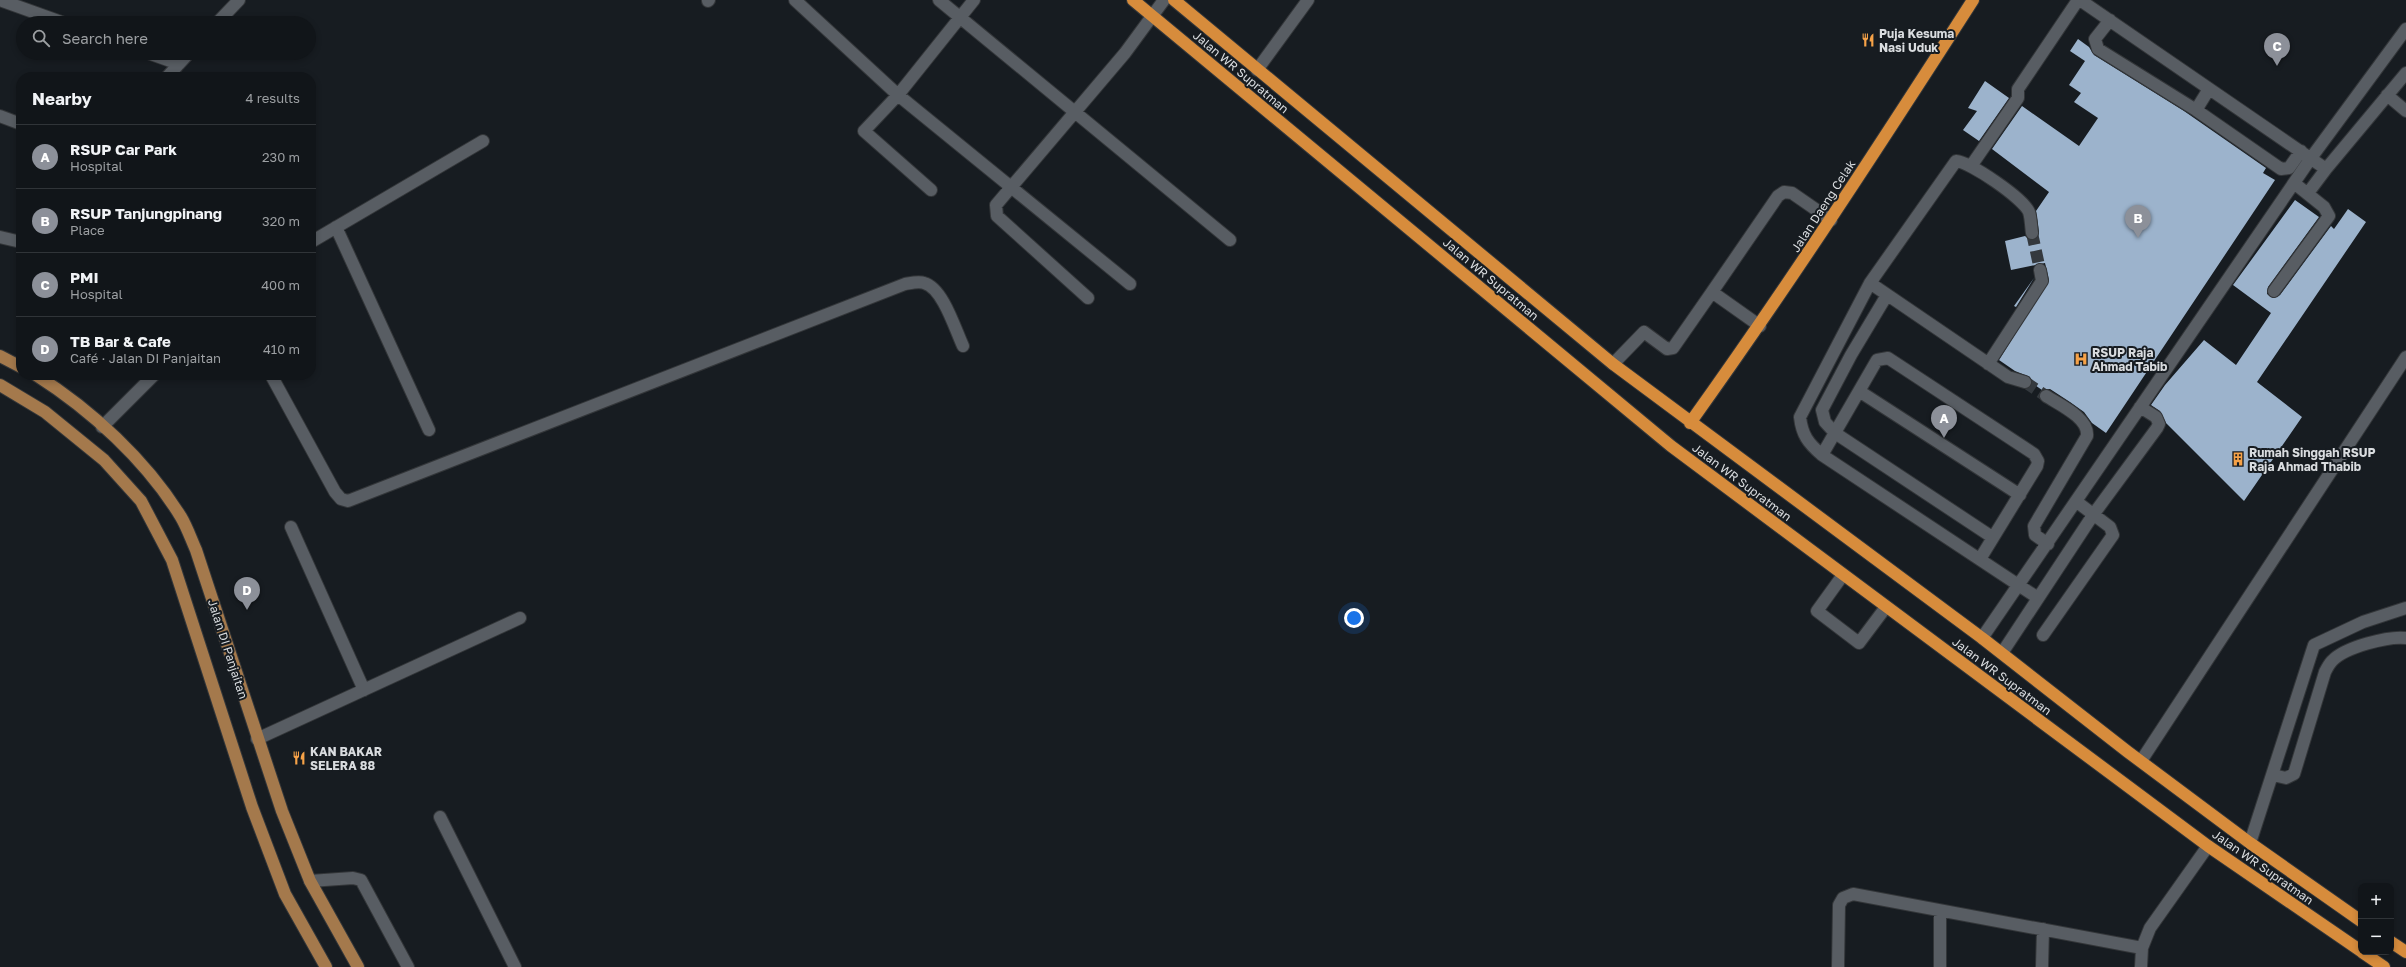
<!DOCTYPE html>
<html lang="en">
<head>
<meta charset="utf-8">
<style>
	:root { --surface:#111519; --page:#1a1e22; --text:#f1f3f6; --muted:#9c9fa2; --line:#303438; --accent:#8c9099 }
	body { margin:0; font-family:"Golos Text",sans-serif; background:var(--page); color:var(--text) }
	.controls { position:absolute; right:12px; bottom:12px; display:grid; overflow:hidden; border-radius:8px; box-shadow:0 2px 6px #0003 }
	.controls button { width:36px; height:36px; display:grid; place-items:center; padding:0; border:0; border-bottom:1px solid var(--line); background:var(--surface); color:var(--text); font:20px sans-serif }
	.you { position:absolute; left:1354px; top:618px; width:14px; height:14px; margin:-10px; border:3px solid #fff; border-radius:50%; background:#1a73e8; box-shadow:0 0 0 6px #1a73e833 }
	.badge { display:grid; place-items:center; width:26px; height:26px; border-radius:50%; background:var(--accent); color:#fff; font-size:13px; font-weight:700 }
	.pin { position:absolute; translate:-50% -33px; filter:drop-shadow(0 1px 2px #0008) }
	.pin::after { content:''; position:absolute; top:21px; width:14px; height:12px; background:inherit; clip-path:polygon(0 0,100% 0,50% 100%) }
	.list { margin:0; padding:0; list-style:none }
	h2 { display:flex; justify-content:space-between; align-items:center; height:52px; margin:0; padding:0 16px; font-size:17px }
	h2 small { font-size:13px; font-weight:400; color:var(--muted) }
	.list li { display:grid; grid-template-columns:26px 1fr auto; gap:12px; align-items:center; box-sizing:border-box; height:64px; padding:0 16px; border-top:1px solid var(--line) }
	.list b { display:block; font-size:15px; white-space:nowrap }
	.list p { margin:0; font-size:13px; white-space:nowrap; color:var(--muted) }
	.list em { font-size:13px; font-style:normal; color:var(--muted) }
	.icon { flex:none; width:22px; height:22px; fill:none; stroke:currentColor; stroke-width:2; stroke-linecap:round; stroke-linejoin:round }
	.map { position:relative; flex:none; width:2406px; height:967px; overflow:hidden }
	.search { position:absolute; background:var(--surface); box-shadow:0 2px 6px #0003; left:16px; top:16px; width:300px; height:44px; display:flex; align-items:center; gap:10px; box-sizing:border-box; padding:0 14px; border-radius:22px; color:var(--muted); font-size:15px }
	.panel { position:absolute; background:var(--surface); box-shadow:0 2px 6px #0003; left:16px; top:72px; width:300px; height:308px; border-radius:16px }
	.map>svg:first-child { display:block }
	.building { fill:#9cb3cc }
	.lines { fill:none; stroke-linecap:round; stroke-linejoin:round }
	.minor-tunnel { stroke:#34393e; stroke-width:12; stroke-dasharray:12 6; stroke-linecap:butt }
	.minor-casing { stroke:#333639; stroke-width:14 }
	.major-casing { stroke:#333639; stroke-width:14 }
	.highway-casing { stroke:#333639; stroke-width:14 }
	.minor { stroke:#585d63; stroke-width:12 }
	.major { stroke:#a4794c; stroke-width:12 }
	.highway { stroke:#d78c3c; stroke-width:12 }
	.labels { text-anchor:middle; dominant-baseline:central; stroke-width:4; stroke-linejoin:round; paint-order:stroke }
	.poi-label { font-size:12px; font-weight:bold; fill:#d9dcdf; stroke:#171c21; text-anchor:start }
	.street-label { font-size:12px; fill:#d9dcdf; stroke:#171c21 }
</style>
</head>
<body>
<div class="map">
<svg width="2406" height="967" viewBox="0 0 2406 967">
	<rect width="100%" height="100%" fill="#171c21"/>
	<!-- building -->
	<path class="building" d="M2078 39 2089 47 2094 55 2184 111 2266 168 2263 173 2275 180 2106 433 2092 423 2084 412 2070 402 2050 389 2042 390 2032 383 2030 377 2015 371 1999 360 2049 280 2045 263 2011 270 2005 241 2025 236 2030 240 2037 239 2039 232 2036 211 2049 192 1992 149 2022 106 2079 146 2098 118 2074 102 2081 93 2069 85 2085 61 2070 51Z
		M1985 81 2009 98 1979 141 1963 130 1977 111 1968 108Z
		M2295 200 2319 217 2268 287 2267 294 2273 298 2280 295 2331 226 2334 229 2348 209 2366 222 2257 382 2302 417 2244 501 2166 423 2160 411 2151 405 2165 385 2204 340 2236 365 2271 313 2233 285Z
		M2034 278 2016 307 2014 306Z"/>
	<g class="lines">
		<!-- minor-tunnel -->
		<path class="minor-tunnel" d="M2032 233 2040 270
			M2025 382 2046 396"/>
		<!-- minor casing -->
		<g class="minor-casing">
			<path id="minor" d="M0 0 64 23
				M795 0 898 95 1130 284
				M939 0 1230 240
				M2080 0 2326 169 2406 73
				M708 1 709 0
				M2110 20 2095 39 2098 49 2196 110 2281 169 2289 168 2301 151
				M217 23 239 0
				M148 53 179 64
				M1257 70 1308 0
				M167 77 189 53
				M2387 95 2406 111
				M2196 110 2209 89
				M0 116 21 124
				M1971 166 2018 98V89L2078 0
				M931 190 864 131 898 95 974 0
				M2308 193 2326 169
				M336 227 429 430
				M0 237 21 242
				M311 242 483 141
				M1870 283 1800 417C1802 435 1808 443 1822 455L2038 598
				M2274 291 2329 216 2324 207 2294 183
				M1887 295 1851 355 1822 410 1825 422 1835 433 1992 537
				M1088 298 997 216 996 205 1125 53 1164 0
				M1760 326 1712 292 1778 196 1784 192 1792 193 1831 220
				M1613 364 1644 332 1667 349 1673 348 1712 292
				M1988 364 2042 281 2040 270
				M271 375 335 492 341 499 348 501 905 284C911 283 919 281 924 283 943 288 955 329 963 346
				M2025 382 2008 377 1870 283 1956 161C1970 162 2023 198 2029 212 2031 218 2031 227 2032 233
				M1859 391 2020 495
				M2046 396C2060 405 2089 418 2087 436L2034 526 2035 535 2048 544
				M102 427 154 375
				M1822 455 1877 360 1888 358 2034 454 2038 461 2037 466 1980 559
				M291 527 364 690
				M1843 575 1817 611 1859 643 1886 607
				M2043 635 2113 535 2110 527 2077 502
				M1982 638 2311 158 2406 29
				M2002 653 2093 515 2157 428 2159 424 2156 417 2140 407
				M257 739 520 618
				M2141 761 2406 357
				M2273 775 2286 778 2294 774 2325 672C2327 668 2329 664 2332 661 2345 647 2388 636 2406 638
				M440 817 515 967
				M2250 843 2314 645 2363 622 2406 608
				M310 881 353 878 361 880 408 967
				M1838 967 1839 905 1843 898 1853 894 2142 948
				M1940 967V911
				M2042 967 2043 929
				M2141 967 2142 948 2150 928 2208 846"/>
		</g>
		<!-- major casing -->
		<g class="major-casing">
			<path id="major" d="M0 356 21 367
				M36 375C91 410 146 460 181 517 187 527 191 539 196 550L282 811 310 881 358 967
				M0 385 45 412 104 460 141 501 172 560 252 807 285 894 326 967"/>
		</g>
		<!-- highway casing -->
		<g class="highway-casing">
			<path id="highway" d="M1133 0 1671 446 2208 846 2361 951
				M1174 0 1613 364 1982 638 2128 752 2250 843 2361 921
				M1690 423C1789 285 1881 143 1973 0
				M2391 942 2406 952
				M2362 952 2384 967"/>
		</g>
		<!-- minor -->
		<use href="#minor" class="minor"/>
		<!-- major -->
		<use href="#major" class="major"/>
		<!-- highway -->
		<use href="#highway" class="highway"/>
	</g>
	<!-- icons -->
	<defs>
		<g id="restaurant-bare" transform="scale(1.08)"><path d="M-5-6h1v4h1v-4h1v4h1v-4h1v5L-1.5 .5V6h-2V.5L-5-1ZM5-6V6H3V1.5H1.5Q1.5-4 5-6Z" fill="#f6a248" stroke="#171c21" stroke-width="2.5" paint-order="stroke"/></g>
		<g id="hospital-bare" transform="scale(1.08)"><path d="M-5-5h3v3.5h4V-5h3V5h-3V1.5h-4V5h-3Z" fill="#f6a248" stroke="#171c21" stroke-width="2.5" paint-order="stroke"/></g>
		<g id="building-bare" transform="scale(1.08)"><path d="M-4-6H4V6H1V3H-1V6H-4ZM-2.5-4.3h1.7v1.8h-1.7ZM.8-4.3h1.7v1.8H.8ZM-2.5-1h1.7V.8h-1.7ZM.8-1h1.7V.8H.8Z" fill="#f6a248" stroke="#171c21" stroke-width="2.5" paint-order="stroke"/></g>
	</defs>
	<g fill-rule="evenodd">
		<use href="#restaurant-bare" x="1868" y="40"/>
		<use href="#hospital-bare" x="2081" y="359"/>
		<use href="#building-bare" x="2238" y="459"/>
		<use href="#restaurant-bare" x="299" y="758"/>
	</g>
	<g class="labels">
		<!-- poi labels -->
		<g class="poi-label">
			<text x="1879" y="33">Puja Kesuma<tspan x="1879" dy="14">Nasi Uduk</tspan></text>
			<text x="2092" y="352">RSUP Raja<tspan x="2092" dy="14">Ahmad Tabib</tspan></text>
			<text x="2249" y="452">Rumah Singgah RSUP<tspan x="2249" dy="14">Raja Ahmad Thabib</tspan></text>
			<text x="310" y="751">KAN BAKAR<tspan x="310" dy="14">SELERA 88</tspan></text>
		</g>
		<!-- street labels -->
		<g class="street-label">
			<text transform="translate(1241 72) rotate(40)">Jalan WR Supratman</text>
			<text transform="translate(1823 206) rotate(-57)">Jalan Daeng Celak</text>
			<text transform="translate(1491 279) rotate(40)">Jalan WR Supratman</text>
			<text transform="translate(1742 482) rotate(37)">Jalan WR Supratman</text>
			<text transform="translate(228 649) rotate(72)">Jalan DI Panjaitan</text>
			<text transform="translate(2002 676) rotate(37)">Jalan WR Supratman</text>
			<text transform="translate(2263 867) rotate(35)">Jalan WR Supratman</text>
		</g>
	</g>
</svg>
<div class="controls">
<button>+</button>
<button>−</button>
</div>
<div class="you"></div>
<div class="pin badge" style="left:1944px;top:438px">A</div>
<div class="pin badge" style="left:2138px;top:238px">B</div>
<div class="pin badge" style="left:2277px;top:66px">C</div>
<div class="pin badge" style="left:247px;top:610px">D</div>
<div class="search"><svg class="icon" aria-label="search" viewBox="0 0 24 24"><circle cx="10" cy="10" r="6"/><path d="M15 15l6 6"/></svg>Search here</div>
<section class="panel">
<h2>Nearby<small>4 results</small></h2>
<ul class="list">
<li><span class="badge">A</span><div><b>RSUP Car Park</b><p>Hospital</p></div><em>230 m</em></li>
<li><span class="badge">B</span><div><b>RSUP Tanjungpinang</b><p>Place</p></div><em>320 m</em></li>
<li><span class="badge">C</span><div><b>PMI</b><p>Hospital</p></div><em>400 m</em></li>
<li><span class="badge">D</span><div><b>TB Bar &amp; Cafe</b><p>Café · Jalan DI Panjaitan</p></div><em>410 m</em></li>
</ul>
</section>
</div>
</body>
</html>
